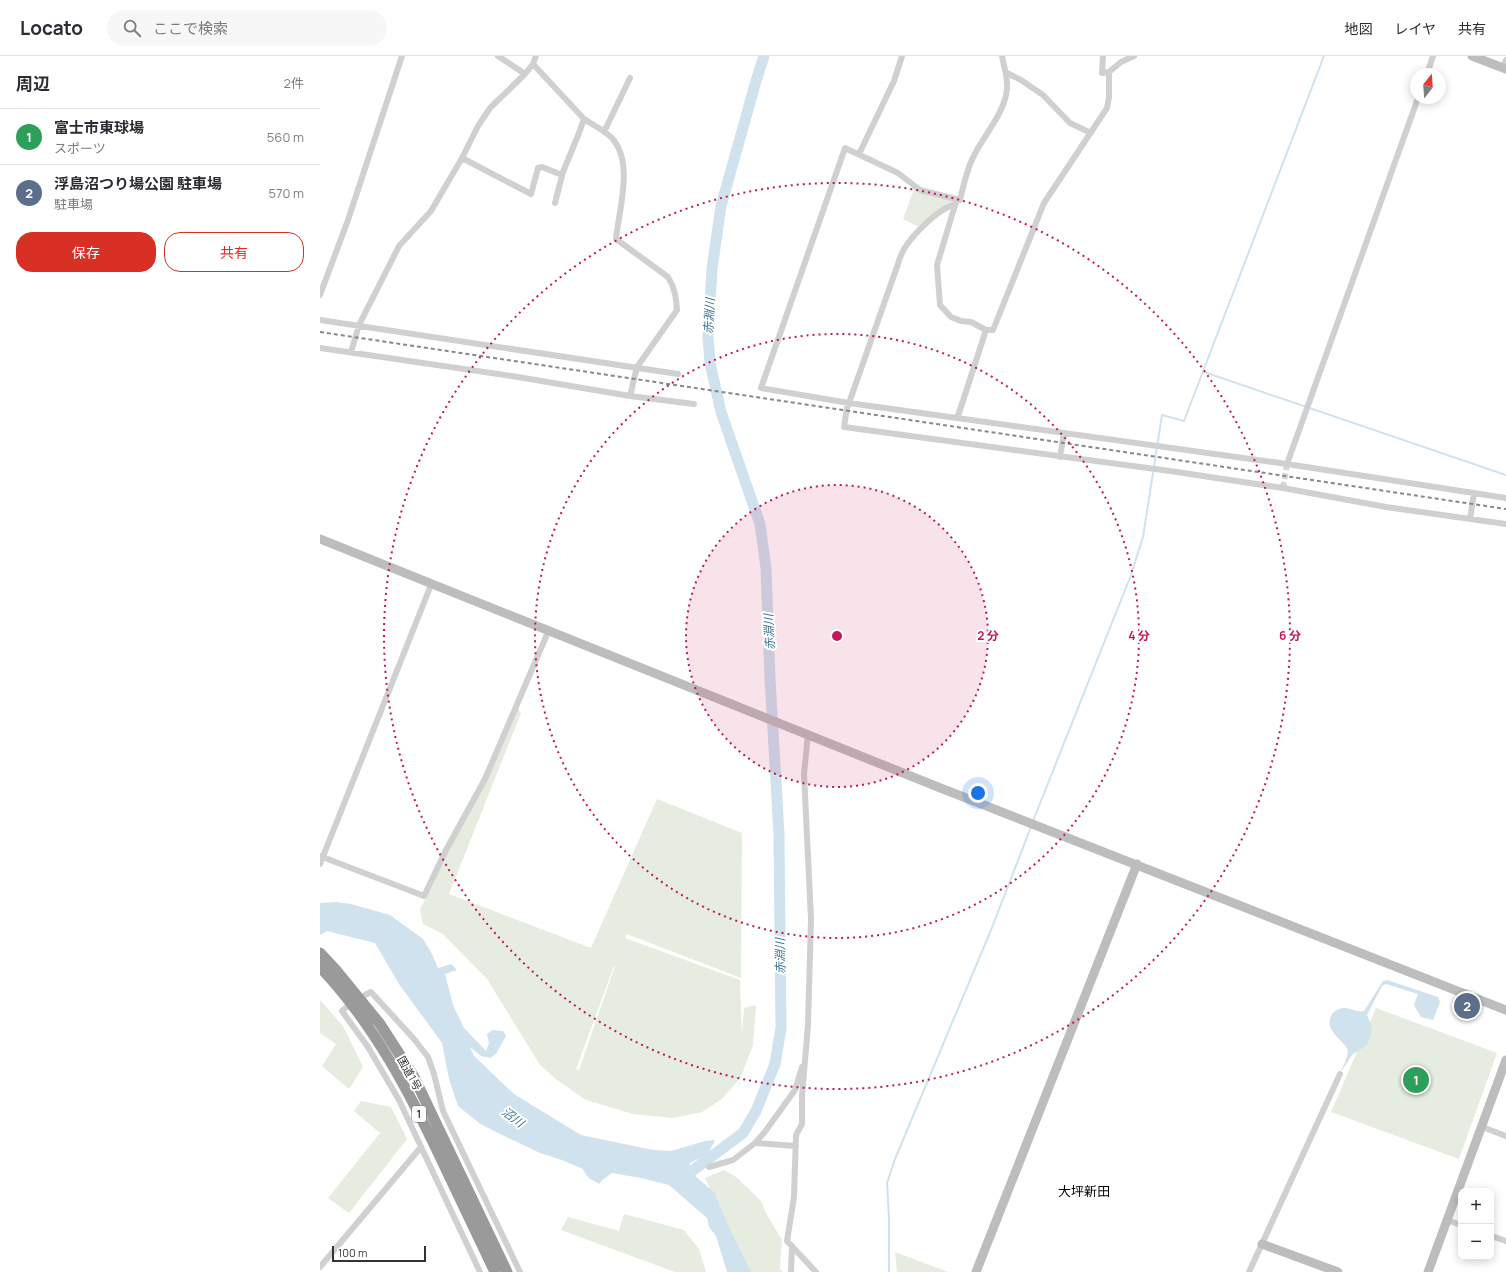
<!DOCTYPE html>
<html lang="ja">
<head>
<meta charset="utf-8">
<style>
	:root { --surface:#fff; --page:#f7f7f7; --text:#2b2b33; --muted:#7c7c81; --line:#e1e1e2; --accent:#d93025 }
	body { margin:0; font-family:Manrope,"Noto Sans JP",sans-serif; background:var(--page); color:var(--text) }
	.controls { position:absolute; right:12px; bottom:12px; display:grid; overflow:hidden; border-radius:8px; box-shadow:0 2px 10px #0003 }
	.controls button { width:36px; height:36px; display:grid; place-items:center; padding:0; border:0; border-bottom:1px solid var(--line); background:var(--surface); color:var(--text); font:20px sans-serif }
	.compass { position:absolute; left:1090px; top:12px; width:36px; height:36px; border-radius:50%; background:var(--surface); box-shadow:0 2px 10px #0003; rotate:17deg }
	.scale { position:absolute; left:12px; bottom:10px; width:94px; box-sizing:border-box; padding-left:4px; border:2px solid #333; border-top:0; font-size:11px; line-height:14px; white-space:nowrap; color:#333; -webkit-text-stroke:3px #fff; paint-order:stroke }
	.you { position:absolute; left:658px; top:737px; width:14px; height:14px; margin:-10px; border:3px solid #fff; border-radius:50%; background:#1a73e8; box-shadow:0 0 0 6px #1a73e833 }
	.badge { display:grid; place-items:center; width:26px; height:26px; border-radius:50%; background:var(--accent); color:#fff; font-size:13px; font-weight:700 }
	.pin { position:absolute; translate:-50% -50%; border:2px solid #fff; box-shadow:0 1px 4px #0006 }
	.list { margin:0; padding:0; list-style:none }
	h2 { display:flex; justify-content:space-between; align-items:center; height:52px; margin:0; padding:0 16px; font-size:17px }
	h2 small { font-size:13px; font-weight:400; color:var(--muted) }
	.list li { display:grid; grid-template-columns:26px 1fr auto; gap:12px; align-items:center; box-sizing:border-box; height:56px; padding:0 16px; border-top:1px solid var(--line) }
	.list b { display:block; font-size:15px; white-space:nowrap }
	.list p { margin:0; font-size:13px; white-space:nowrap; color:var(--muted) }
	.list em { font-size:13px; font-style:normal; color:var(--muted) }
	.actions { display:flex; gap:8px; padding:12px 16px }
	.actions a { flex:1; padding:9px 0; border:1px solid var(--accent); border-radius:16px; text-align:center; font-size:14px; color:var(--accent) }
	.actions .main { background:var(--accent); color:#fff }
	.icon { flex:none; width:22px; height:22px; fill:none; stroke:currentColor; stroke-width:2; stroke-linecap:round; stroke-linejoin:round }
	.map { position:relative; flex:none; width:1186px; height:1216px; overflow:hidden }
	header { display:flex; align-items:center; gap:24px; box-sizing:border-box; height:56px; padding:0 20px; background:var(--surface); border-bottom:1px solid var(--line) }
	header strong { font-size:19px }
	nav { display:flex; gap:22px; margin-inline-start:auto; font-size:14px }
	.search { width:280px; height:36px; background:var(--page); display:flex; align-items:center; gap:10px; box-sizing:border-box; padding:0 14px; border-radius:22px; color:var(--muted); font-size:15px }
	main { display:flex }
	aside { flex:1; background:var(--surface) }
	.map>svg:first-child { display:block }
	.green { fill:#e6ecdf; fill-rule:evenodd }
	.water { fill:#cfe2ee }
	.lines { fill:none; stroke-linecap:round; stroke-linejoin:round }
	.stream { stroke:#cfe2ee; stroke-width:2 }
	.river { stroke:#cfe2ee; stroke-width:11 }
	.street-tunnel { stroke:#d6d6d6; stroke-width:6; stroke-dasharray:6 3; stroke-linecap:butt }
	.street { stroke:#d0d0d0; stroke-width:6 }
	.secondary { stroke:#bdbdbd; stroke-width:9 }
	.highway { stroke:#9a9a9a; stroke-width:11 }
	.rail { stroke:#888; stroke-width:2; stroke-dasharray:4 3; stroke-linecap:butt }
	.ring { fill:none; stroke:#c2185b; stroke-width:2; stroke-dasharray:2 4 }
	.labels { text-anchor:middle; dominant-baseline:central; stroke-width:4; stroke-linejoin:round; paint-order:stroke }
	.shield { fill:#fff; stroke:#707070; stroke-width:1 }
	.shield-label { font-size:10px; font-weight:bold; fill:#333 }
	.street-label { font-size:11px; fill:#333; stroke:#fff }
	.water-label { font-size:12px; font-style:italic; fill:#3f7597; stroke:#fff }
	.quarter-label { font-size:13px; fill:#000; stroke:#fff }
	.centre { fill:#c2185b; stroke:#fff; stroke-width:2 }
	.ring-label { font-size:12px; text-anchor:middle; font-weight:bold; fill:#c2185b; stroke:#fff; stroke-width:4; stroke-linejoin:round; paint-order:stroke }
</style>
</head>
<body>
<header>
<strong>Locato</strong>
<div class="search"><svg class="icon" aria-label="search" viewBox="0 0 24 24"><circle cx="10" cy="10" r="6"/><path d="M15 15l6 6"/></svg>ここで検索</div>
<nav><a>地図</a><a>レイヤ</a><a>共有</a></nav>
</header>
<main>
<aside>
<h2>周辺<small>2件</small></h2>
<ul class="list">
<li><span class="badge" style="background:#2e9e5b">1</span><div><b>富士市東球場</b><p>スポーツ</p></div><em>560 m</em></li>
<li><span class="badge" style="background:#5c6f8a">2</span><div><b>浮島沼つり場公園 駐車場</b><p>駐車場</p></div><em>570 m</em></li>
</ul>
<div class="actions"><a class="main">保存</a><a>共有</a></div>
</aside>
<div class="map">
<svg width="1186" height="1216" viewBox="0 0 1186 1216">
	<rect width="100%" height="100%" fill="#fff"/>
	<!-- green -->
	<path class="green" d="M594 133 637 143 635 149 599 171 583 163Z
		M196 649 201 657 129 838 271 892 337 743 422 777 421 922 307 878 305 882 420 924 422 978 424 952 436 949 433 989 421 1021 402 1043 382 1056 353 1062 313 1058 266 1044 237 1024 220 1009 167 923 123 878 103 868 100 854ZM294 910H295L259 1014 256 1013Z
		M0 944 23 970 43 1011 29 1033 2 1010 16 988 0 977Z
		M1056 952 1177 997 1139 1103 1011 1056Z
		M41 1045 71 1051 87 1083 29 1157 8 1142 60 1077 34 1055Z
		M404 1114 416 1121 441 1145 446 1157 462 1184 460 1212 463 1216H430L385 1122Z
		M304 1158 364 1174 379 1193 386 1216H355L241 1174 248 1161 299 1175Z
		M575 1196 628 1216H577Z"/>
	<!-- water -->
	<path class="water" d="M16 846 31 848 70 859 103 883 112 898 118 912 131 908 137 914 125 918 133 949 144 972 166 995 169 987 167 978 173 974 183 975 186 980 176 998 170 1002 161 1000 150 991 154 1000 194 1038 261 1079 333 1094 351 1095 385 1085 395 1084 388 1098 370 1107 369 1115 394 1136 409 1171 431 1216H407L396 1180 389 1171 387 1162 349 1129 321 1122 292 1117 281 1125 280 1128C271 1124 267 1122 263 1113L242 1104 220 1097 176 1076 159 1067 138 1050 129 1023 122 987 79 928 55 887 7 875 0 879V847Z
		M1067 924 1118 941 1120 946 1116 956V957L1113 964 1101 961 1094 949 1098 938 1066 928 1062 930 1047 959 1052 971 1051 979 1047 989 1032 999 1021 1016C1023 1010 1030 998 1027 992 1021 982 1005 975 1011 960 1013 955 1018 953 1023 952 1030 951 1037 957 1044 955L1061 928 1063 925Z"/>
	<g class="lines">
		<!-- stream -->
		<path class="stream" d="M884 316 1186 419
			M713 765 811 519 823 481 842 359 864 365 1004 0
			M569 1216V1161L567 1127 575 1103 671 874 711 771"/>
		<!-- river -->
		<path class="river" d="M360 1124 423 1077 436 1055 455 1008 461 972 459 778 450 623 446 512 440 468 401 356 390 307 388 281 392 213 401 150 436 25 444 0"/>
		<!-- street-tunnel -->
		<path class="street-tunnel" d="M963 432 967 408"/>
		<!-- street -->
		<path class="street" d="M178 0 205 18
			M682 0C684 12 688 21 687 33 685 55 667 76 657 94 648 109 644 127 640 144L600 134 578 117 525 92 441 332 529 347 967 408 1186 442
			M783 0 782 17 789 16
			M213 8 264 63 259 77 243 116 235 147
			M1183 12 1186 4
			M687 17 701 24 723 39 750 67 771 77
			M1107 18 1113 0
			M264 63C273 69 284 74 292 82 314 107 299 153 296 183L348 221C355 232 356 242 357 254L317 311 310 340
			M284 76 310 22
			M539 98 574 25 582 0
			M142 102 211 138 218 112 222 111 242 119
			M636 146 617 209 620 249 631 261 641 265 651 266 666 274H673L724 147 787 52 789 41V16L801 6 814 0
			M635 149C619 151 592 180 584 193 582 197 580 201 579 205L529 347 527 352 524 371 850 415 963 432 1066 451 1186 468
			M0 239 28 164 82 0
			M0 264 358 318
			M0 292 192 320 310 340 374 348
			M31 296 39 269 79 190 111 155 142 102 158 70 170 52 205 18 213 8 216 0
			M637 361 639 357 666 274
			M740 401 744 377
			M967 408 1098 42
			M1150 463 1154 437
			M488 678 484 718 491 863 488 969 482 1040V1068L476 1079 474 1141 467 1185 496 1216
			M0 800 104 840 126 794 165 723 228 576
			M0 808 111 529
			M45 939 51 936 94 983 108 1001 114 1018 123 1055 200 1216
			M28 950 22 955 48 991 79 1044 160 1216
			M1162 1071 1186 1080
			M435 1087 476 1090
			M389 1111 413 1104 435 1087 444 1077 475 1034 482 1011
			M1127 1164 1141 1169
			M1171 1180 1186 1185
			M0 1211 101 1091
			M471 1216 472 1190
			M929 1216 1020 1018"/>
		<!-- secondary -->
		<path class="secondary" d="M1152 0 1186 13
			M0 483 618 731 1186 954
			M942 1188 1018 1216
			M656 1216 817 808
			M1108 1216 1186 1004"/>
		<!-- highway -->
		<path class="highway" d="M0 897 15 913 60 968 94 1021 187 1216
			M0 911C55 969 90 1037 124 1109 141 1144 158 1180 175 1216"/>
		<!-- rail -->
		<path class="rail" d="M0 276 1186 453"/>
	</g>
	<!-- distance rings -->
	<circle cx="517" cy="580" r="151" fill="#c2185b" fill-opacity=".12"/>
	<g class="ring">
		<circle cx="517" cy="580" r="151"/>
		<circle cx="517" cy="580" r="302"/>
		<circle cx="517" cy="580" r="453"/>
	</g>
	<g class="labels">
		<!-- shield labels -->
		<rect class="shield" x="92" y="1050" width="14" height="16" rx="3"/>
		<g class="shield-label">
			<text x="99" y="1058">1</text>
		</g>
		<!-- street labels -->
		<g class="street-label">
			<text transform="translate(90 1017) rotate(61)">国道1号</text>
		</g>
		<!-- water labels -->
		<g class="water-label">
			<text transform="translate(389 260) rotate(-87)">赤淵川</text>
			<text transform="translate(449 576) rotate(-93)">赤淵川</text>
			<text transform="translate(460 900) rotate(-91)">赤淵川</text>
			<text transform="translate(193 1061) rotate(36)">沼川</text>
		</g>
		<!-- quarter labels -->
		<g class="quarter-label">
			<text x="764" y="1135">大坪新田</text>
		</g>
	</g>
	<circle cx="517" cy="580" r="6" class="centre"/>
	<g class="ring-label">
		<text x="668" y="584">2 分</text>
		<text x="819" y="584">4 分</text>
		<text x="970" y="584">6 分</text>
	</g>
</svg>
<div class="controls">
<button>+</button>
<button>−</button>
</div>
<svg class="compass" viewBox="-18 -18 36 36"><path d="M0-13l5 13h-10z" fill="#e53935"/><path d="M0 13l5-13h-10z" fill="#7c7c81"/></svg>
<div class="scale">100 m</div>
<div class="you"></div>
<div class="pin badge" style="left:1096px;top:1024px;background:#2e9e5b">1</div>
<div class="pin badge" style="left:1147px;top:950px;background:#5c6f8a">2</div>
</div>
</main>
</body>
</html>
